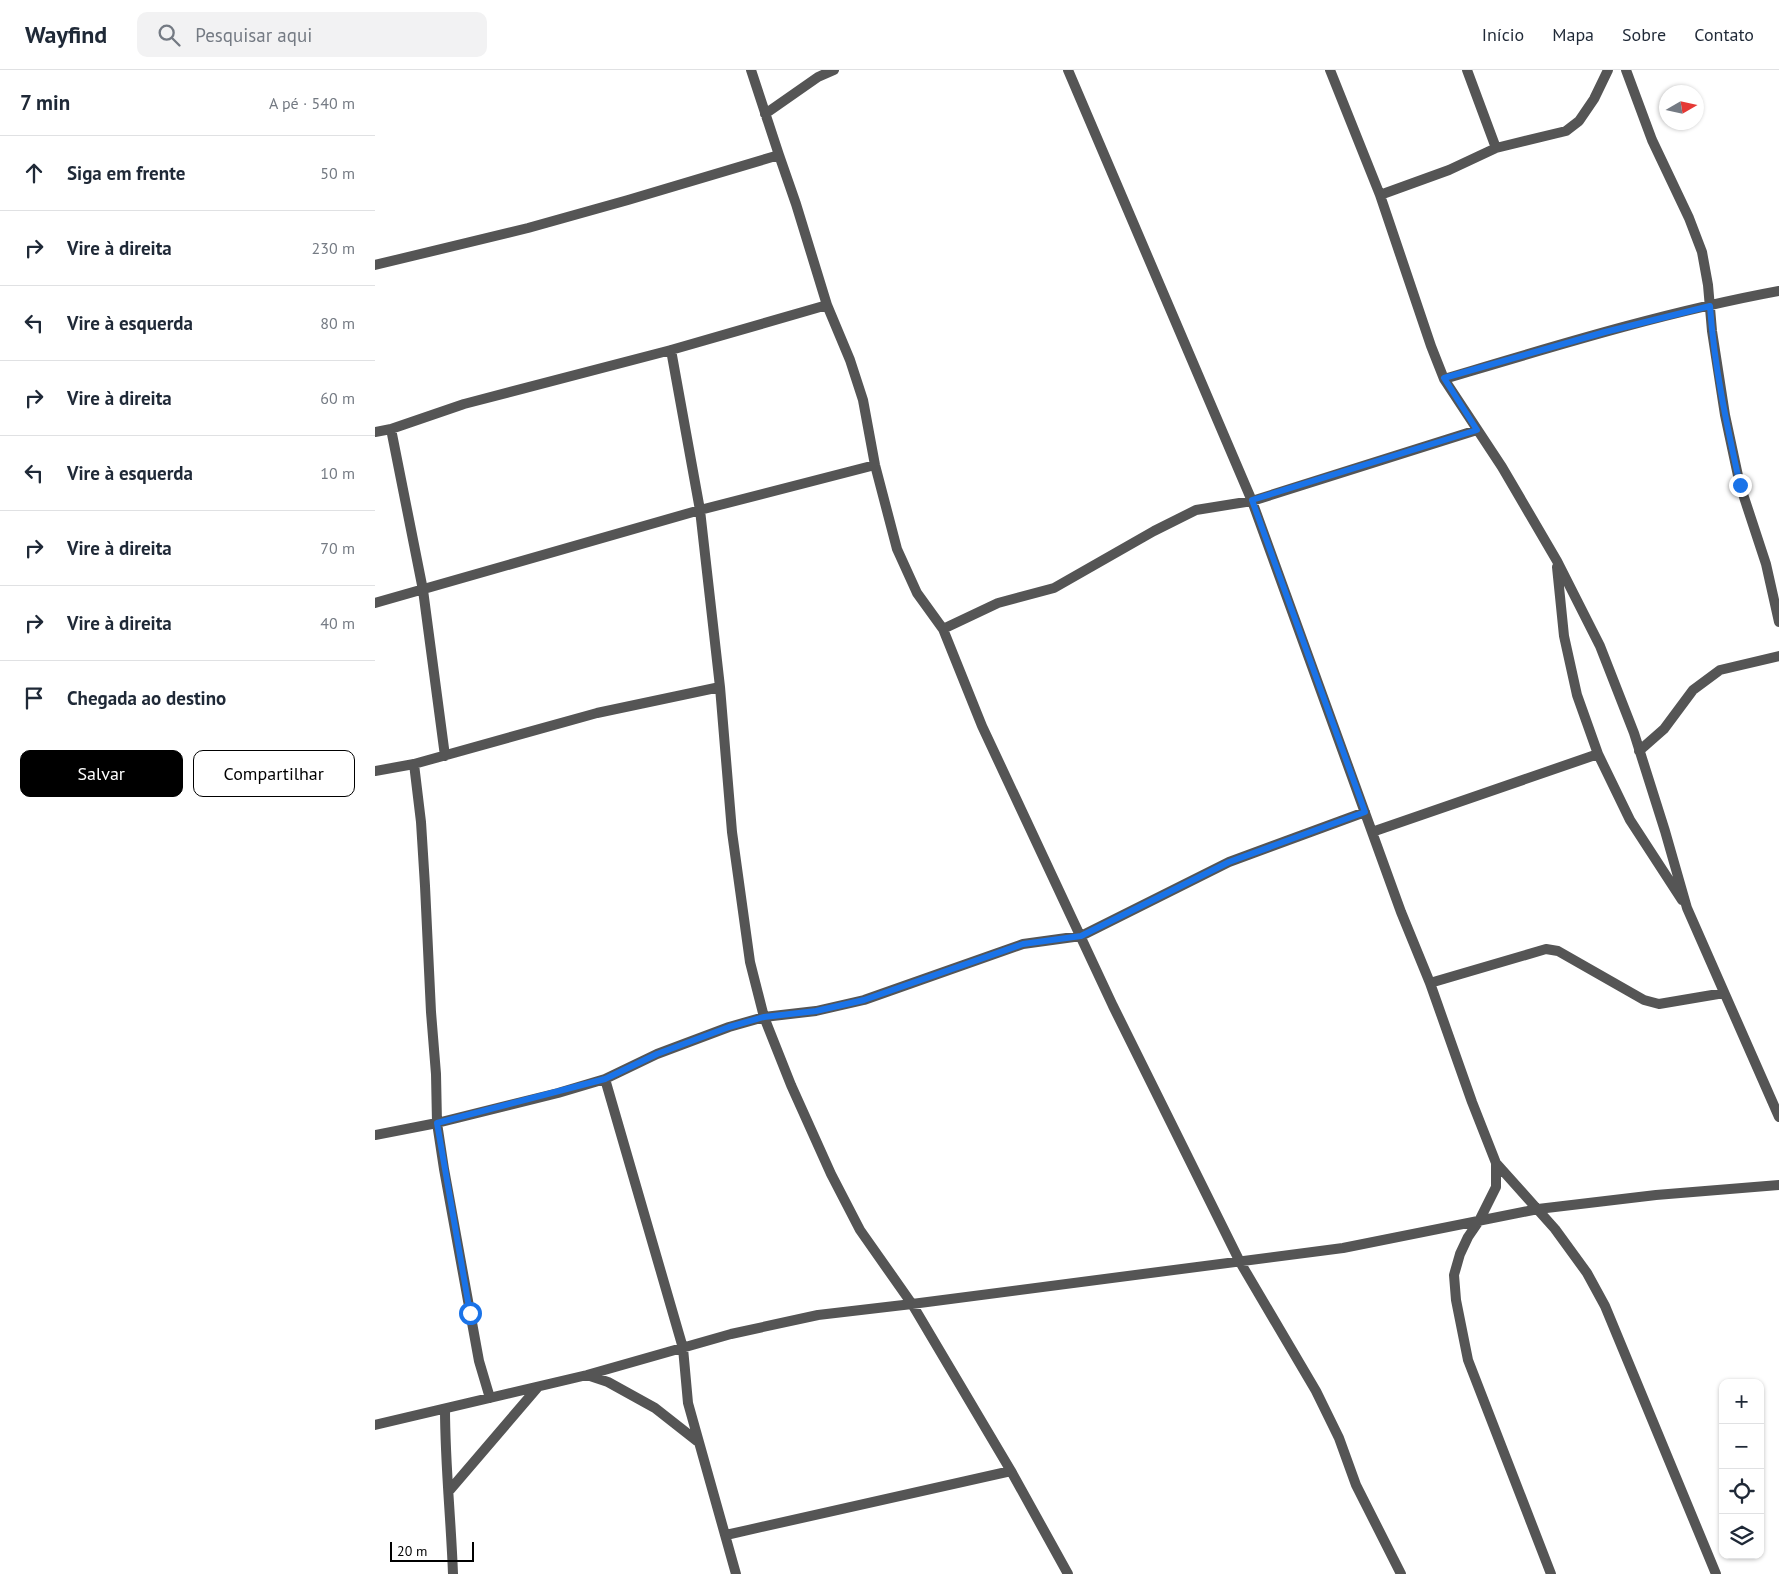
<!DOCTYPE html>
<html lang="pt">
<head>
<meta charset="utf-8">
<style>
	:root { --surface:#fff; --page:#f2f2f3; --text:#1f2937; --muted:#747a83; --line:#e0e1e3; --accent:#000 }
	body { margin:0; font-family:"PT Sans",sans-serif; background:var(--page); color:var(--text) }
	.controls { position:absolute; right:15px; bottom:15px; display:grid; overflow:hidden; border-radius:10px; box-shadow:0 1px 4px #0004 }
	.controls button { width:45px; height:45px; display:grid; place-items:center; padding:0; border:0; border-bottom:1px solid var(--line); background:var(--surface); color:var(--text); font:25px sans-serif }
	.compass { position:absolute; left:1284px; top:15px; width:45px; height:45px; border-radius:50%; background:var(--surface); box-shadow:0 1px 4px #0004; rotate:81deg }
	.scale { position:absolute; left:15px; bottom:12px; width:84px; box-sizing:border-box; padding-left:5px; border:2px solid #000; border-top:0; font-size:14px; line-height:18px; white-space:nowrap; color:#000; -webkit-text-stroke:4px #fff; paint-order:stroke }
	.stop { position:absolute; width:15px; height:15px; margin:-11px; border:4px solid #1a73e8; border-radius:50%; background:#fff }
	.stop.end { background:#1a73e8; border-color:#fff; box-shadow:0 1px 5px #0008 }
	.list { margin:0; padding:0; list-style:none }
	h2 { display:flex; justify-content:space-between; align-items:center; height:65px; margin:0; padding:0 20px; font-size:21px }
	h2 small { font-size:16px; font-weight:400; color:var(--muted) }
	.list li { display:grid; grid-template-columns:32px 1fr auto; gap:15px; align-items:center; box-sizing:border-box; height:75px; padding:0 20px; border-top:1px solid var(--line) }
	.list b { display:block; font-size:19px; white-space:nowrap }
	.list em { font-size:16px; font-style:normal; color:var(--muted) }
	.actions { display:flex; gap:10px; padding:15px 20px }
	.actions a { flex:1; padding:11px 0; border:1px solid var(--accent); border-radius:10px; text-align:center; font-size:18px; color:var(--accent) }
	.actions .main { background:var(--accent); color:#fff }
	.icon { flex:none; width:28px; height:28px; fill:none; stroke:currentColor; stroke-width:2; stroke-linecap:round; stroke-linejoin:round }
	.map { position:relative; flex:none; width:1404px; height:1504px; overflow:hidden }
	header { display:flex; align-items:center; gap:30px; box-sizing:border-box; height:70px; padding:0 25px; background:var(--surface); border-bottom:1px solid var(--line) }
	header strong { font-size:24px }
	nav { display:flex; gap:28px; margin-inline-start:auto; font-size:18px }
	.search { width:350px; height:45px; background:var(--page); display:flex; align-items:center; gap:12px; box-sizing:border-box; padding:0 18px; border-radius:10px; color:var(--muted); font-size:19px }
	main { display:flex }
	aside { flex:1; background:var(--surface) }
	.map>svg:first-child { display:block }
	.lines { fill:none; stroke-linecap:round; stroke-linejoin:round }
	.minor { stroke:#555; stroke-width:10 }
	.route { stroke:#1a73e8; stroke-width:6 }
</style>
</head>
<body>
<header>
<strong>Wayfind</strong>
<div class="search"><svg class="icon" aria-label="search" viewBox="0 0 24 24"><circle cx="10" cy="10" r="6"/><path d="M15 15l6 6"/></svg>Pesquisar aqui</div>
<nav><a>Início</a><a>Mapa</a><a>Sobre</a><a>Contato</a></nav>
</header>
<main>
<aside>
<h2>7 min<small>A pé · 540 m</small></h2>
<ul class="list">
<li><svg class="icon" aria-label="ahead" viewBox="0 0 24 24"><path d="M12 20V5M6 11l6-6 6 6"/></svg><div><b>Siga em frente</b></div><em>50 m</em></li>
<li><svg class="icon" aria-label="right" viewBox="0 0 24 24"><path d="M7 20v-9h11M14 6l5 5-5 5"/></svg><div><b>Vire à direita</b></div><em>230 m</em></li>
<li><svg class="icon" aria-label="left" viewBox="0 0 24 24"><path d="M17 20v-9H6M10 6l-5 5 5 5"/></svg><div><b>Vire à esquerda</b></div><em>80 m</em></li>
<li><svg class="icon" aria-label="right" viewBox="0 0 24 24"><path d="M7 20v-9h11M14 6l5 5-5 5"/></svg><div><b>Vire à direita</b></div><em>60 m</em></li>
<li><svg class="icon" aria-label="left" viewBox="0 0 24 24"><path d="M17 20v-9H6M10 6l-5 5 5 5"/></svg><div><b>Vire à esquerda</b></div><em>10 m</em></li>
<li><svg class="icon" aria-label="right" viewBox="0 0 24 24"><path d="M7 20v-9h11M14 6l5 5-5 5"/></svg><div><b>Vire à direita</b></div><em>70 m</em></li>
<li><svg class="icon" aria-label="right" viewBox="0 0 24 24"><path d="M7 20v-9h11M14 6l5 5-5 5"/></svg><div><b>Vire à direita</b></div><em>40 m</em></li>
<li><svg class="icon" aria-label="arrive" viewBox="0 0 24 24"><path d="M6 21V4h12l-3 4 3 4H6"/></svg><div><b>Chegada ao destino</b></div></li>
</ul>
<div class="actions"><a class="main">Salvar</a><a>Compartilhar</a></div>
</aside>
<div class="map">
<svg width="1404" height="1504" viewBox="0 0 1404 1504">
	<rect width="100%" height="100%" fill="#fff"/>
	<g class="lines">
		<!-- minor -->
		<path class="minor" d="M376 0 404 85 421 134 452 235 475 290 488 330 500 395 522 479 542 523 568 559 607 656 738 936 865 1192 941 1321 964 1368 981 1415 1026 1504
			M693 0 877 431 1026 842 1055 913 1097 1032 1121 1093 1180 1159 1212 1203 1230 1236 1341 1504
			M955 0 1005 125 1056 276 1069 309 1127 397 1182 491 1225 576 1259 663 1290 761 1312 838 1404 1047
			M1092 0 1121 78
			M1251 0 1277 70 1314 148 1327 182 1333 215 1337 261 1350 345 1365 415 1391 494 1404 552
			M390 44 443 7 459 0
			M1005 125 1074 100 1121 78 1191 61 1204 51 1219 29 1233 0
			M0 195 153 158 253 130 404 85
			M296 280 325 440 345 617 357 762 375 892 389 947 416 1015 456 1104 485 1160 537 1234 636 1401 693 1504
			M1069 309C1180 276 1290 242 1404 221
			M16 359 48 520 70 686
			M0 362 16 359 89 334 296 280 452 235
			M1182 497 1189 566 1202 625 1223 684 1255 750 1307 830
			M0 533 325 440 500 395
			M568 559 623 533 679 518 779 461 821 440 877 431 1102 360
			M1264 681 1289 659 1318 620 1345 600 1404 586
			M39 694 46 752 50 816 56 942 61 1004 62 1053 69 1099 104 1291 115 1328
			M0 701 39 694 222 643 345 617
			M997 762 1223 684
			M1055 913 1171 879 1183 881 1269 930 1284 934 1349 923
			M230 1009 308 1278 313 1333 361 1504
			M0 1065 62 1053 183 1023 230 1009 282 984 354 957 389 947 441 941 489 930 648 874 706 866 854 792 990 742
			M1121 1093V1117L1104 1151 1093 1167 1085 1184 1079 1205 1081 1230 1093 1290 1176 1504
			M212 1305 233 1312 280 1338 322 1371
			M70 1339C70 1394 76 1449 78 1504
			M0 1355 212 1305 356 1264 443 1245 537 1234 968 1178 1163 1139 1281 1125 1404 1115
			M74 1421 163 1317
			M351 1465 636 1401"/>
	</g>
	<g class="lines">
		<!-- route -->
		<path class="route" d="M95 1243 62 1053 230 1009 282 984 354 957 389 947 441 941 489 930 648 874 706 866 854 792 990 742 877 430 1102 360 1069 308 1230 262 1335 236C1339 296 1352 356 1365 415"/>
	</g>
</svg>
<div class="controls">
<button>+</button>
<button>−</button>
<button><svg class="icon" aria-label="locate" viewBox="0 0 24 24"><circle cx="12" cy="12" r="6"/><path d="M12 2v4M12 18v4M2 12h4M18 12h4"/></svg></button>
<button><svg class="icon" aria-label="layers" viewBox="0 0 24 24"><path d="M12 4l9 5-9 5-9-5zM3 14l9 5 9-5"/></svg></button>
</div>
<svg class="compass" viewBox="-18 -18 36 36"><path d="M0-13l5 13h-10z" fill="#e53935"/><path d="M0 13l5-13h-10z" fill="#747a83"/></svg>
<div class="scale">20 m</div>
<div class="stop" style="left:95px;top:1243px"></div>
<div class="stop end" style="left:1365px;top:415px"></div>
</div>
</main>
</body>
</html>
